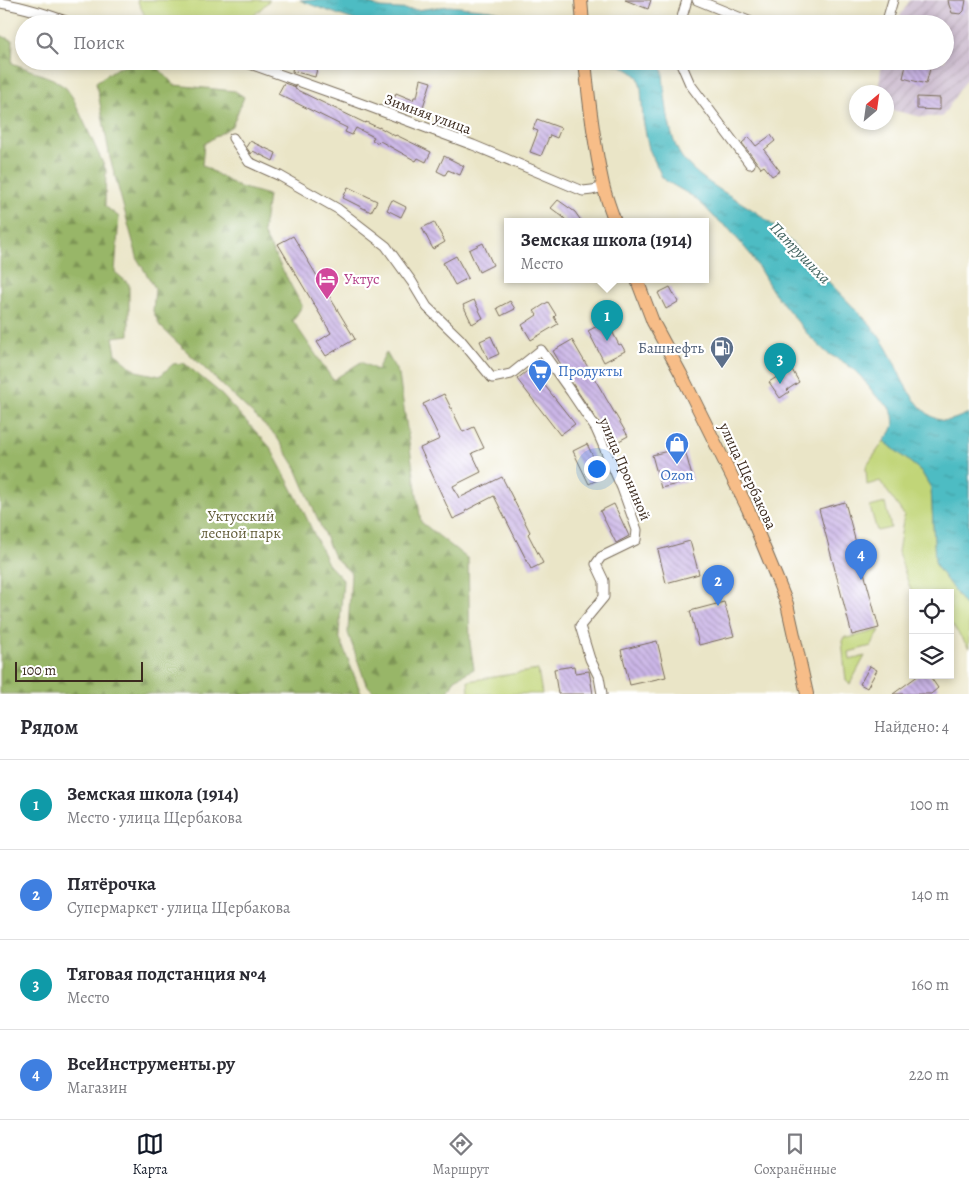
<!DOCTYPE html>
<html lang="ru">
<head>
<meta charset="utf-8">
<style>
	:root { --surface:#fff; --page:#f7f7f7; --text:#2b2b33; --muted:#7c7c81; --line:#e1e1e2; --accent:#111827 }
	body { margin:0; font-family:Alegreya,serif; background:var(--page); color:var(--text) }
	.controls { position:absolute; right:15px; bottom:15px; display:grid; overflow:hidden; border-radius:0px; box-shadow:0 2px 8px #0003 }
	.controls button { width:45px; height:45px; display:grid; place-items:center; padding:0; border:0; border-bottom:1px solid var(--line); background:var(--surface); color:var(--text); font:25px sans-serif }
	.compass { position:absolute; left:849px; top:85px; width:45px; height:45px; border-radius:50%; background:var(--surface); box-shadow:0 2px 8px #0003; rotate:29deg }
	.scale { position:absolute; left:15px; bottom:12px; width:128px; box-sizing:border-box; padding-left:5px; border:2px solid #3b2a1e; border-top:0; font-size:14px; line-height:18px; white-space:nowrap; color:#3b2a1e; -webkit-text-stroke:4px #fff; paint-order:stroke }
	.you { position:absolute; left:596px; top:468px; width:18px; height:18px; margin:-12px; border:4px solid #fff; border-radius:50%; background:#1a73e8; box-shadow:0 0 0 8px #1a73e833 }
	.badge { display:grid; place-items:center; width:32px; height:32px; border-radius:50%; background:var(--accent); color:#fff; font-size:16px; font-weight:700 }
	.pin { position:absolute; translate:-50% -41px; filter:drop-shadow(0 1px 2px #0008) }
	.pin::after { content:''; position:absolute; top:26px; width:18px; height:15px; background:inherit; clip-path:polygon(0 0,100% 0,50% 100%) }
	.popup { position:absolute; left:504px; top:218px; width:205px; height:65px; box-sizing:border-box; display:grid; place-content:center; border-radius:0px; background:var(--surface); filter:drop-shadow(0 1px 4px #0005); font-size:16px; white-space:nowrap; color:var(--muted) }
	.popup b { font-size:19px; color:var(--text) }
	.popup::after { content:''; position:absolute; left:50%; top:100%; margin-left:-10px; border:10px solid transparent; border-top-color:var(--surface) }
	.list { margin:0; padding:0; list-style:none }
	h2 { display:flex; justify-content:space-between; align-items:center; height:65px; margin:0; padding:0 20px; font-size:21px }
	h2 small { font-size:16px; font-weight:400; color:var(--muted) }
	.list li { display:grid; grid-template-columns:32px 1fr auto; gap:15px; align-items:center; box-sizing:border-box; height:90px; padding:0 20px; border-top:1px solid var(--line) }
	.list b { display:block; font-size:19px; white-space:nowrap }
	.list p { margin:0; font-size:16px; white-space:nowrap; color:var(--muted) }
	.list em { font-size:16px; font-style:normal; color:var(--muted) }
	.icon { flex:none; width:28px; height:28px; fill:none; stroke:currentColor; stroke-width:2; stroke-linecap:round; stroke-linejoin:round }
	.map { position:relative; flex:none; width:969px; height:694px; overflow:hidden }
	.search { position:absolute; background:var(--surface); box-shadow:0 2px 8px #0003; left:15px; right:15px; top:15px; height:55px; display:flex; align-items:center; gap:12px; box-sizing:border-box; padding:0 18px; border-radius:28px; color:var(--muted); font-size:19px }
	.sheet { height:425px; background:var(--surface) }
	nav { display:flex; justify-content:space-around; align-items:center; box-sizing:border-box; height:70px; border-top:1px solid var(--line); background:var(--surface); font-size:14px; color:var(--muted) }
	nav a { display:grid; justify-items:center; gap:2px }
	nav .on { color:var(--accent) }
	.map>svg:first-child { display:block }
	.industrial { fill:url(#industrial-furrows) }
	.green { fill:#c1d578; stroke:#7e804b }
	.forest { fill:url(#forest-firs); stroke:#6a7043 }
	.water { fill:url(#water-ripples); stroke:#447370 }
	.building { fill:url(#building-back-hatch) }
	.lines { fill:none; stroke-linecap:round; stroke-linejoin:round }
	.street-casing { stroke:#786b59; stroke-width:11 }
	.primary-casing { stroke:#786b59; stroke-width:14 }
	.street { stroke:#fff; stroke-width:9 }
	.primary { stroke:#f7bd88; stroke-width:12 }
	.labels { text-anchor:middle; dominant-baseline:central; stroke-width:4.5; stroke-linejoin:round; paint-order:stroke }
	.street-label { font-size:15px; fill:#3b2a1e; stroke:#fff }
	.hotel-label { font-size:15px; fill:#b23c85; stroke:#fff; text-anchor:start }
	.service-label { font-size:15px; fill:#4e5e75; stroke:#fff; text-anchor:end }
	.shop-label { font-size:15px; fill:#366cbe; stroke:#fff; text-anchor:start }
	.park-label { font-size:15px; fill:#635d39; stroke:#fff }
	.water-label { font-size:16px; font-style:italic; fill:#426460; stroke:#fff }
</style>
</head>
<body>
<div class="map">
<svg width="969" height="694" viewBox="0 0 969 694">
	<defs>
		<pattern id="industrial-furrows" width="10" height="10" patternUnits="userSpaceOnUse" patternTransform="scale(1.25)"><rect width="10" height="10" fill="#cebed0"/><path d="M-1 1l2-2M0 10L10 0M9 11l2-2" fill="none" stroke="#b2a3b2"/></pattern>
		<pattern id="forest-firs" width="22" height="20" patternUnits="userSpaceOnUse" patternTransform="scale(1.25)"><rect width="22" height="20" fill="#98b668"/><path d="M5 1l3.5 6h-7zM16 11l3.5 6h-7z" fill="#7d9455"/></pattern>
		<pattern id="water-ripples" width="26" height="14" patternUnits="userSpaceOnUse" patternTransform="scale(1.25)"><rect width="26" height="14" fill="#4dbcc3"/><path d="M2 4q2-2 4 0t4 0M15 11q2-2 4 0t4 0" fill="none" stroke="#41999e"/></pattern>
		<pattern id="building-back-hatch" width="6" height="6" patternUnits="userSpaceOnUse" patternTransform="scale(1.25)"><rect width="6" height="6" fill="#cbb6e7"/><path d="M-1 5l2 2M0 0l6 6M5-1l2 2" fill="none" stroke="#a694bb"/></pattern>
	</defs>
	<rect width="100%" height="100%" fill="#fff"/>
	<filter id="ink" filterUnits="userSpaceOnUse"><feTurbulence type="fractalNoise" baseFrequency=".02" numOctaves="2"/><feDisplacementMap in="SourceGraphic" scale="10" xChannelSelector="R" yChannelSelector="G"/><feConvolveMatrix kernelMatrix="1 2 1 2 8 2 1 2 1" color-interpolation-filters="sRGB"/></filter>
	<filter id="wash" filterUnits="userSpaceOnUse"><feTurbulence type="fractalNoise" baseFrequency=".0096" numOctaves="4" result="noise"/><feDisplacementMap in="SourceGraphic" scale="20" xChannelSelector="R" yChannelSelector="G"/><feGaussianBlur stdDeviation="1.12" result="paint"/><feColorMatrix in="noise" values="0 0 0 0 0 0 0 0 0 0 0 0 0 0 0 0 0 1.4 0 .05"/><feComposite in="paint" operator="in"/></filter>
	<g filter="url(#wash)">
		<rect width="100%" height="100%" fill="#eae5c7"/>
		<!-- industrial -->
		<path class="industrial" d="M910 0H969V75L942 117H922L887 109 886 92H878L882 61H945V24H895Z"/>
		<!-- green -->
		<path class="green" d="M137 0H270L245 24H149Z
			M884 441 921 471 931 488 935 561 937 567 969 611V648L950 622V593L912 594 898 552 904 515 880 481 867 485 866 467Z
			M885 503 891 528 877 531 870 507Z
			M880 630 871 646 849 652 850 660 865 656 850 684 846 681 842 641 845 636 848 638Z
			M538 670 542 694H469L468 681Z"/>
		<!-- forest -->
		<path class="forest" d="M0 35 13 41 12 63 53 79 66 88 73 98 106 170 105 206 119 217 115 272 129 284V335L113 337 116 354 136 371 160 376 173 364 184 363 218 391 270 447 301 506 328 564 343 580 339 636 361 693 362 694H0Z
			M150 61H152L174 85 235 91 244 97 232 126 204 144 202 165 237 186 268 195 263 233 302 306 293 321 333 380 361 362 377 370 386 352 399 375 421 522 468 559 470 643 474 669 455 679 447 694H376L366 684 348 633 351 573 334 557 295 466 276 436 160 326 153 311 155 288 138 260 110 158 96 82 117 68Z"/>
		<!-- water -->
		<path class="water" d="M300 0H360L381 8 417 10 449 6 491 10 550 24H365L317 7Z
			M601 61H660L662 65C665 91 667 140 684 160 704 184 735 197 760 215 784 233 805 256 825 278 838 292 852 305 865 319 875 330 884 342 891 356 894 361 896 367 899 373 905 388 923 416 940 420 949 423 961 416 969 413V611L937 567 935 561 931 488 921 471 884 441 891 432 894 425 893 415 888 406 877 397 862 378 854 370 845 363 827 353 810 337 772 290 751 255 729 229 714 217 705 207 692 196 666 181 662 177 649 149 643 120 641 88 638 77 632 72 622 66Z"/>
		<g id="blocks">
			<!-- building -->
			<path class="building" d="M625 0H651L648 9Z
				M948 0H966L964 11 961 14 952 13 949 5Z
				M907 61H932L926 84 903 78Z
				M294 62 307 65 306 66 317 69 315 77 292 71Z
				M421 79 431 82 421 113 392 105 396 93 413 100 414 97H417Z
				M284 83 296 87 295 89 365 123 366 122 379 128V127L395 136 396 135 431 152 426 162 418 158 416 161 380 141 378 143 372 140 374 137 356 128 352 135 345 132 347 128 278 94Z
				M917 97 940 98V110L917 109Z
				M537 119 561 128 557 138 550 135 541 156 530 152 538 131 533 129Z
				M771 135 775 141 764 150 780 171 772 176 764 166 761 168 742 143 749 137 756 146Z
				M250 141 276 153 273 161 253 151 251 154 246 147Z
				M444 156 464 166 460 175 448 170 445 175 437 171Z
				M348 187 377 201 371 212 343 198Z
				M392 200 406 207 401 217 387 210Z
				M558 200 575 212 582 222H567L563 217 551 208Z
				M434 222 445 242 433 249 422 228Z
				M293 236 355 339 326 356 317 342 331 333 278 244Z
				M483 243 493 265 479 272 469 250Z
				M456 256 468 278 455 285 443 263Z
				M670 287 678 302 666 309 658 293Z
				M474 300 483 318 472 324 463 305Z
				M510 301 515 309 501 316 497 308Z
				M548 302 556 315 554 317 558 324 531 340 522 325 537 315 534 311Z
				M608 320 614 331H612L619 345 621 344 625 351 604 362 588 331Z
				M491 336 499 354 488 359 480 341Z
				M572 340 628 436 610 446 601 426 570 380 553 351Z
				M531 368 575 424 560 435 517 379Z
				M791 368 799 382 787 390 789 392 780 398 769 382Z
				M444 394 463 432 474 427 484 448 472 453 481 472 453 486 459 498 502 477 530 532 528 534 543 563 531 569 494 496 465 511 466 513 453 519 420 448 440 439 423 404Z
				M587 444 603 477 589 484 573 451Z
				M684 447 693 480 661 488 652 455Z
				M845 502 879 628 852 635 819 509Z
				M614 504 629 536 616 543 600 511Z
				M690 541 699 574 666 583 658 550Z
				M724 602 734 636 699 645 690 611Z
				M657 641 666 677 630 685 621 650Z
				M574 666 575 673 589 671 593 694H558L554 669Z
				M870 666 877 670 867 688 860 684Z
				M919 675H929L938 688 931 694H893Z"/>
		</g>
	</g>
	<g filter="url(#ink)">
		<use href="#blocks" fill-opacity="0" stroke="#786b59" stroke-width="1"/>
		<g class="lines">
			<!-- street casing -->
			<g class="street-casing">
				<path id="street" d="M697 0 756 24
					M0 3C26 7 49 15 74 24
					M680 24 687 0
					M886 24 893 0
					M242 61 354 101 473 145 583 191 592 190 604 187
					M680 61 690 84 750 164
					M233 138 249 162 280 176 338 209 386 246 412 282 427 307 460 339 492 378 511 374 541 350 571 392 596 429 622 488 637 530 636 540 601 557 596 564 604 581V597L580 626 590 659 599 677 602 694"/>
			</g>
			<!-- primary casing -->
			<g class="primary-casing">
				<path id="primary" d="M581 0 583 24
					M585 61C589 103 594 144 603 185 606 198 611 210 615 222
					M637 280 653 322 681 374 748 509 777 579 787 604 807 694"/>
			</g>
			<!-- street -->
			<use href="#street" class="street"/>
			<!-- primary -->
			<use href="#primary" class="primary"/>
		</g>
	</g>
	<!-- icons -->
	<defs>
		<g id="hotel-pin" transform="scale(1.25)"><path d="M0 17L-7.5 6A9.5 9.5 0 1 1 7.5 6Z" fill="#d1479c" stroke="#fff"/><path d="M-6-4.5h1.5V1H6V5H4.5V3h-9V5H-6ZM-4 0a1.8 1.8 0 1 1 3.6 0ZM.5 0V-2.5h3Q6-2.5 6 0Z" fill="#fff"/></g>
		<g id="fuel-pin" transform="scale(1.25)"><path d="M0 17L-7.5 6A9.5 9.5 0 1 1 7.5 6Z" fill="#5c6f8a" stroke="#fff"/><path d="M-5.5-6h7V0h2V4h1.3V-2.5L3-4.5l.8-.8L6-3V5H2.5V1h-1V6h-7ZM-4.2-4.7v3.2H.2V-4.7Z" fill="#fff"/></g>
		<g id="supermarket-pin" transform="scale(1.25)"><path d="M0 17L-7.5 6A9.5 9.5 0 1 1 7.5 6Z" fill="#3f7fe0" stroke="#fff"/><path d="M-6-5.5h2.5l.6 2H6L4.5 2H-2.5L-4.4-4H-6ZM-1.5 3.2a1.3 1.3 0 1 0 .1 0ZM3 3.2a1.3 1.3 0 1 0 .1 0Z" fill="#fff"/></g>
		<g id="shop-pin" transform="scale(1.25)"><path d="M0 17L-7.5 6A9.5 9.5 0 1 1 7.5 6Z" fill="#3f7fe0" stroke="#fff"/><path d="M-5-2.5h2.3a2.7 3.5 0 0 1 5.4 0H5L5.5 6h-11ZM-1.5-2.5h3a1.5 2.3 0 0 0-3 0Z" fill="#fff"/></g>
	</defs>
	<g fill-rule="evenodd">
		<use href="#hotel-pin" x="327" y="279"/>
		<use href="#fuel-pin" x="722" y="348"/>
		<use href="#supermarket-pin" x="540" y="371"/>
		<use href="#shop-pin" x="677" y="444"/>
	</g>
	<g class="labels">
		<!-- street labels -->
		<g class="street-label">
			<text transform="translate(428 114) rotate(20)">Зимняя улица</text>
			<text transform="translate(625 469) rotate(67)">улица Прониной</text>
			<text transform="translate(748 476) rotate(65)">улица Щербакова</text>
		</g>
		<!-- hotel labels -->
		<g class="hotel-label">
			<text x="344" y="279">Уктус</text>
		</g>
		<!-- service labels -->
		<g class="service-label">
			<text x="704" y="348">Башнефть</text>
		</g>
		<!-- shop labels -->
		<g class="shop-label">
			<text x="558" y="371">Продукты</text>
			<text x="677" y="475" text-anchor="middle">Ozon</text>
		</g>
		<!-- park labels -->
		<g class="park-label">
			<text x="241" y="516">Уктусский<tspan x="241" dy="17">лесной парк</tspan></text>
		</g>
		<!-- water labels -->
		<g class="water-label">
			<text transform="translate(800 253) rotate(46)">Патрушиха</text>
		</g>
	</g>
</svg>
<div class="controls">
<button><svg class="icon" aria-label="locate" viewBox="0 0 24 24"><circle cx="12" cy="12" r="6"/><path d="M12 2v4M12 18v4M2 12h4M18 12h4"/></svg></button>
<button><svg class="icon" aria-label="layers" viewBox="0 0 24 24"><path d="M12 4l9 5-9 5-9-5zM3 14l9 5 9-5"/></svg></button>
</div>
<svg class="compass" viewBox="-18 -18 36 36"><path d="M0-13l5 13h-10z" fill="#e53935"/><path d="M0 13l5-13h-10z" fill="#7c7c81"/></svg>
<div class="scale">100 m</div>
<div class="you"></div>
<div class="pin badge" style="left:607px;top:341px;background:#0f9aa8">1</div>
<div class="popup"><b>Земская школа (1914)</b>Место</div>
<div class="pin badge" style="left:718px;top:606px;background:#3f7fe0">2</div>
<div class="pin badge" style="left:780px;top:384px;background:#0f9aa8">3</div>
<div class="pin badge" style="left:861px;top:580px;background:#3f7fe0">4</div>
<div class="search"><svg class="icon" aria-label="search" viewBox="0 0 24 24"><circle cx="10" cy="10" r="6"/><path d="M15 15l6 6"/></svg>Поиск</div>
</div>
<section class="sheet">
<h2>Рядом<small>Найдено: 4</small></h2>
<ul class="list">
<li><span class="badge" style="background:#0f9aa8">1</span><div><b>Земская школа (1914)</b><p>Место · улица Щербакова</p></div><em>100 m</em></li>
<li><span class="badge" style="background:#3f7fe0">2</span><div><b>Пятёрочка</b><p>Супермаркет · улица Щербакова</p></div><em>140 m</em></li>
<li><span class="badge" style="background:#0f9aa8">3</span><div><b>Тяговая подстанция №4</b><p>Место</p></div><em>160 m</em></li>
<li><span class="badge" style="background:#3f7fe0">4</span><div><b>ВсеИнструменты.ру</b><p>Магазин</p></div><em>220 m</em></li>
</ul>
</section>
<nav>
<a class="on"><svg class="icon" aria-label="map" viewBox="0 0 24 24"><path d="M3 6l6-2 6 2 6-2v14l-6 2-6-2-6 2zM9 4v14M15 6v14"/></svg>Карта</a>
<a><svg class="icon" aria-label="directions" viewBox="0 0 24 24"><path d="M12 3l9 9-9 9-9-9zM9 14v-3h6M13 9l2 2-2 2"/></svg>Маршрут</a>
<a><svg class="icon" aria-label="saved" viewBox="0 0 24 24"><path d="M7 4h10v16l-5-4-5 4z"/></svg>Сохранённые</a>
</nav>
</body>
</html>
